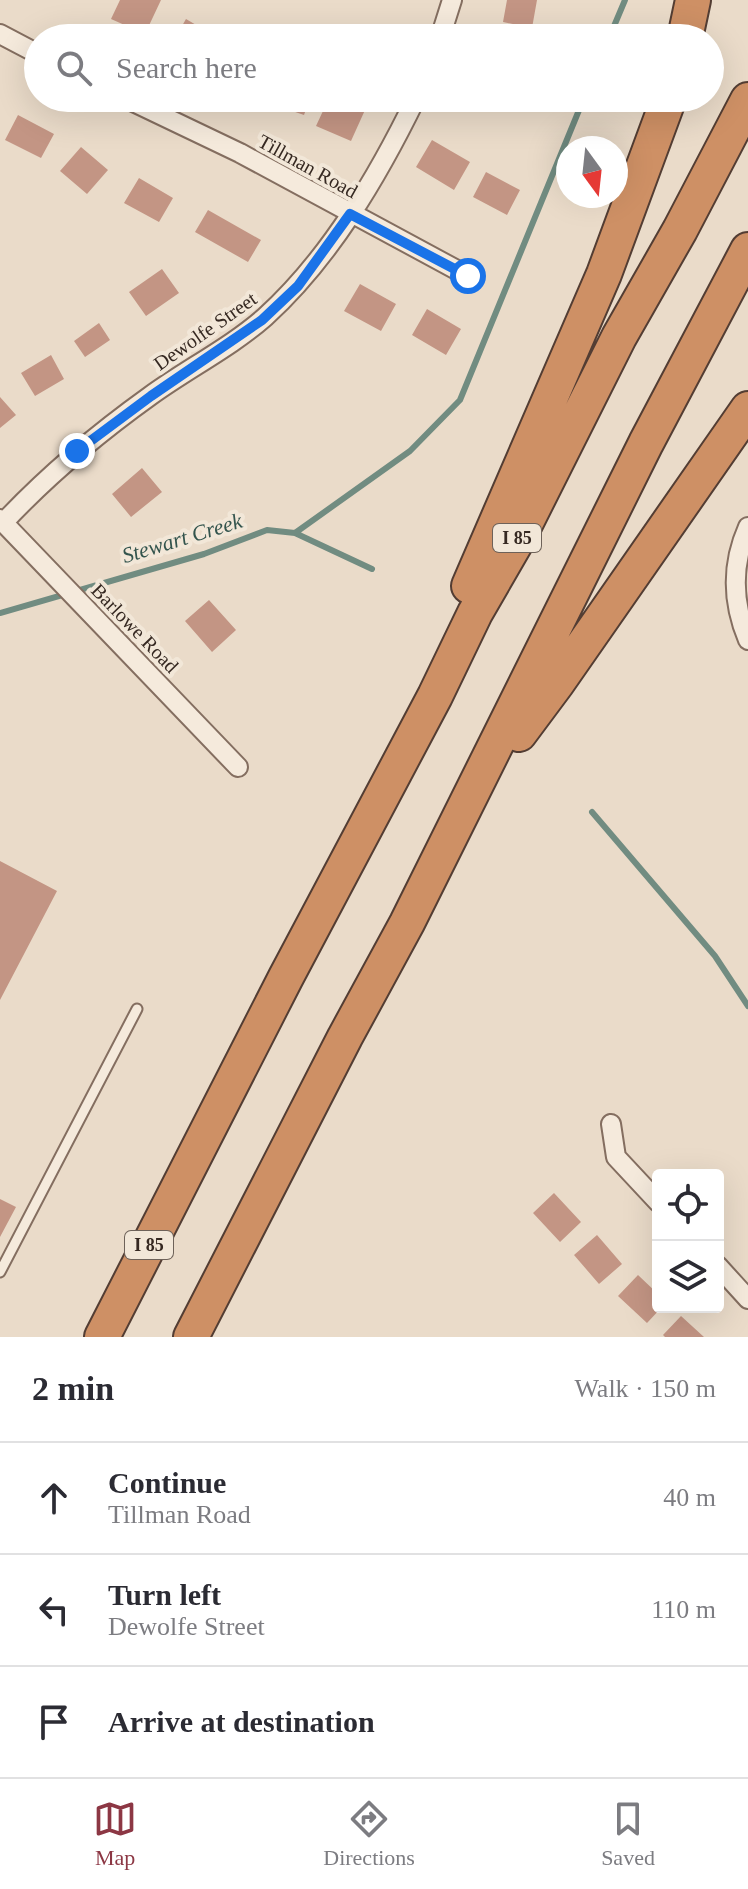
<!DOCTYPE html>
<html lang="en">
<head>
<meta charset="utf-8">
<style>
	:root { --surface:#fff; --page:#f7f7f7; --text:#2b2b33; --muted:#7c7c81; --line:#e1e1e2; --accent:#8c3744 }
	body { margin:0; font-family:"Times New Roman",serif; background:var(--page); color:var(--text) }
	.controls { position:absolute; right:24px; bottom:24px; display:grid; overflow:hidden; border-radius:8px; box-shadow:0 8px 32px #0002 }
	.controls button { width:72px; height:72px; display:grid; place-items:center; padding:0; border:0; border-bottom:2px solid var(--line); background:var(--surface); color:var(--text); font:40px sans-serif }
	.compass { position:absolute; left:556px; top:136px; width:72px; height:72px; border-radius:50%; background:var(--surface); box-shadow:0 8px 32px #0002; rotate:165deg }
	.stop { position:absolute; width:24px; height:24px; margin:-18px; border:6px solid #1a73e8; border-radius:50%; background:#fff }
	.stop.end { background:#1a73e8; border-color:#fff; box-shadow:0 2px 8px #0008 }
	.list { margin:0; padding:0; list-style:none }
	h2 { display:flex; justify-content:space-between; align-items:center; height:104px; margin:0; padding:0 32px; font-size:34px }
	h2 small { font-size:26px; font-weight:400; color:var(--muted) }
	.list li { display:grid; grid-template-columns:52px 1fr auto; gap:24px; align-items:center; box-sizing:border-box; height:112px; padding:0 32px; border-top:2px solid var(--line) }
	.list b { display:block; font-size:30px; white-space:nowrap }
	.list p { margin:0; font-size:26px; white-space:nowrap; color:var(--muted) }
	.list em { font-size:26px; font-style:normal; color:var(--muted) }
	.icon { flex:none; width:44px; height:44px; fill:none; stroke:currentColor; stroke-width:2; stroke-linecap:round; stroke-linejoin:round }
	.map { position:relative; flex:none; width:748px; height:1337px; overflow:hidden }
	.search { position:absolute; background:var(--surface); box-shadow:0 8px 32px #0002; left:24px; right:24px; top:24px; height:88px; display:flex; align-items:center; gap:20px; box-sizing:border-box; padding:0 28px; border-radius:44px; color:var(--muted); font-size:30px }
	.sheet { height:440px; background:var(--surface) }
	nav { display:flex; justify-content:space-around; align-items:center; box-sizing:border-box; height:112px; border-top:2px solid var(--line); background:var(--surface); font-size:22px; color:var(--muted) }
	nav a { display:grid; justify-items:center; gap:4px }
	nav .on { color:var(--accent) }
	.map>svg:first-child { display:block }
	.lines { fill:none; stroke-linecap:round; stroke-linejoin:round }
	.stream { stroke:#718c81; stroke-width:6 }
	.building { fill:#c39584 }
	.service-casing { stroke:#846e60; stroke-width:13 }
	.minor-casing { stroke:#846e60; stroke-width:22 }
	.motorway-casing { stroke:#533d33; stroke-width:38 }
	.service { stroke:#f5eadc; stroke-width:9 }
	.minor { stroke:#f5eadc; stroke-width:18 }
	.motorway { stroke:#ce9065; stroke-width:34 }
	.route { stroke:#1a73e8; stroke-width:10 }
	.labels { text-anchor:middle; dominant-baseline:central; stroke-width:8; stroke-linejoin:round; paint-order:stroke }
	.shield { fill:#f2e7d8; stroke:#6e6259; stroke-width:2 }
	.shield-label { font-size:18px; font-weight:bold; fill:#362922 }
	.street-label { font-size:20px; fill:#362922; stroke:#f2e7d8 }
	.water-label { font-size:22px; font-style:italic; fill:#33544d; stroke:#f2e7d8 }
</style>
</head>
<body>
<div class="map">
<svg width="748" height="1337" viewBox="0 0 748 1337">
	<rect width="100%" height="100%" fill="#eadbc9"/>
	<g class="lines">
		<!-- stream -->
		<path class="stream" d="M609 38 625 0
			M295 533 410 451 460 400 584 98
			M0 613 204 554 267 530 295 533 372 569
			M592 812 715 956 748 1006"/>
	</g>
	<!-- building -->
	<path class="building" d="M120 0H161L145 34 111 19Z
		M507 0H537L532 28 503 22Z
		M186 19 203 29 200 33 210 38H175Z
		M267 98H310L304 115 266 102Z
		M329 98H338L365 110 351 141 316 126Z
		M18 115 54 134 41 158 5 140Z
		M432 140 470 162 454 190 416 167Z
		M81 147 108 170 87 194 60 171Z
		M486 172 520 190 507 215 473 197Z
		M139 178 173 198 159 222 124 203Z
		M208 210 261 240 248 262 195 232Z
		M162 269 179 293 146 316 129 292Z
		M360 284 396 304 381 331 344 311Z
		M427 309 461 329 446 355 412 335Z
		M99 323 110 340 85 357 74 341Z
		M51 355 64 379 35 396 21 373Z
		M0 397 16 415 0 428Z
		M142 468 162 492 131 517 112 494Z
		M209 600 236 630 212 652 185 621Z
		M0 861 57 891 0 1000Z
		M554 1193 581 1222 560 1242 533 1213Z
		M0 1199 16 1207 0 1237Z
		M597 1235 622 1264 599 1284 574 1255Z
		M638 1275 658 1294V1307H662L647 1323 618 1296Z
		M681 1316 704 1337H665L663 1335Z"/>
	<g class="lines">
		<!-- service casing -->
		<g class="service-casing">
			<path id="service" d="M0 1272 137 1009"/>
		</g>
		<!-- minor casing -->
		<g class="minor-casing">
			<path id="minor" d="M0 34 38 54
				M440 38 452 0
				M125 98 240 153 468 276
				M0 519 238 767
				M3 523C48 475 97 434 150 396 187 369 231 347 265 317 330 258 378 176 416 98
				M748 527C731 565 732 602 748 640
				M611 1124 616 1157 658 1202
				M718 1266 748 1299"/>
		</g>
		<!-- motorway casing -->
		<g class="motorway-casing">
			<path id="motorway" d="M685 38 693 0
				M469 586 604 274 669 98
				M519 734 557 683 748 409
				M102 1337 286 977 435 696 475 613 516 542 619 337 680 230 748 100
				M191 1337 345 1037 407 923 646 443 748 250"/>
		</g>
		<!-- service -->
		<use href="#service" class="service"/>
		<!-- minor -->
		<use href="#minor" class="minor"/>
		<!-- motorway -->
		<use href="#motorway" class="motorway"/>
	</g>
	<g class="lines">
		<!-- route -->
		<path class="route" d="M77 451 151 396 262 320 298 286 350 214 468 276"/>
	</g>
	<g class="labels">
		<!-- shield labels -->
		<g class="shield">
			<rect x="493" y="524" width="48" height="28" rx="6"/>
			<rect x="125" y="1231" width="48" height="28" rx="6"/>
		</g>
		<g class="shield-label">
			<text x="517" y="538">I 85</text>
			<text x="149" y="1245">I 85</text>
		</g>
		<!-- street labels -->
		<g class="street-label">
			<text transform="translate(308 166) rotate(29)">Tillman Road</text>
			<text transform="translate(205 331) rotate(-35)">Dewolfe Street</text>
			<text transform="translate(135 628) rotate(46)">Barlowe Road</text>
		</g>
		<!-- water labels -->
		<g class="water-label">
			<text transform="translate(182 538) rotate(-17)">Stewart Creek</text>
		</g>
	</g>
</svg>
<div class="controls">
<button><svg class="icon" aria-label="locate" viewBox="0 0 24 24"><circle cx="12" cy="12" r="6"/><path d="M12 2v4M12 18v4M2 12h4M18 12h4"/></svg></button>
<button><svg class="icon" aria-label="layers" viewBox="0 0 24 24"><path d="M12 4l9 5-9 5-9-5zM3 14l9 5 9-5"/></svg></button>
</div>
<svg class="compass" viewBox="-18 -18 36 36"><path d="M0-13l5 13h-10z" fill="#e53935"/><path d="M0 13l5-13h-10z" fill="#7c7c81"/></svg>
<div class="stop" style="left:468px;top:276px"></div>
<div class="stop end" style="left:77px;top:451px"></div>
<div class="search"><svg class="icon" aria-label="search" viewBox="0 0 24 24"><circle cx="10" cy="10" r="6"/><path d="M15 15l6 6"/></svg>Search here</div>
</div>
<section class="sheet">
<h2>2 min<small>Walk · 150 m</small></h2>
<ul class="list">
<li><svg class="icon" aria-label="ahead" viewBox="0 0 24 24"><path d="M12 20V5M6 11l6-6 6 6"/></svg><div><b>Continue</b><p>Tillman Road</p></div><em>40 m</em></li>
<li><svg class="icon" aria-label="left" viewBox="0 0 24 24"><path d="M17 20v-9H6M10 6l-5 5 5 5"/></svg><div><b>Turn left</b><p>Dewolfe Street</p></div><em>110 m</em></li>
<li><svg class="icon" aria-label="arrive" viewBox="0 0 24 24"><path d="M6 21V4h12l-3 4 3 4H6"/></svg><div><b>Arrive at destination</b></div></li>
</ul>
</section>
<nav>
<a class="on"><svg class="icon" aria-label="map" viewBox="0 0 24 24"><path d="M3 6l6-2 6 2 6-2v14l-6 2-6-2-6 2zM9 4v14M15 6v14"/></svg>Map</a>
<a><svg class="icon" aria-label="directions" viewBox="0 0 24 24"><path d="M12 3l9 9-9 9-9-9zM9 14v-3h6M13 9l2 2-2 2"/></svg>Directions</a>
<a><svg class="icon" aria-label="saved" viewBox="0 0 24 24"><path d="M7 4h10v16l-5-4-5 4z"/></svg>Saved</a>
</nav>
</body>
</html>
